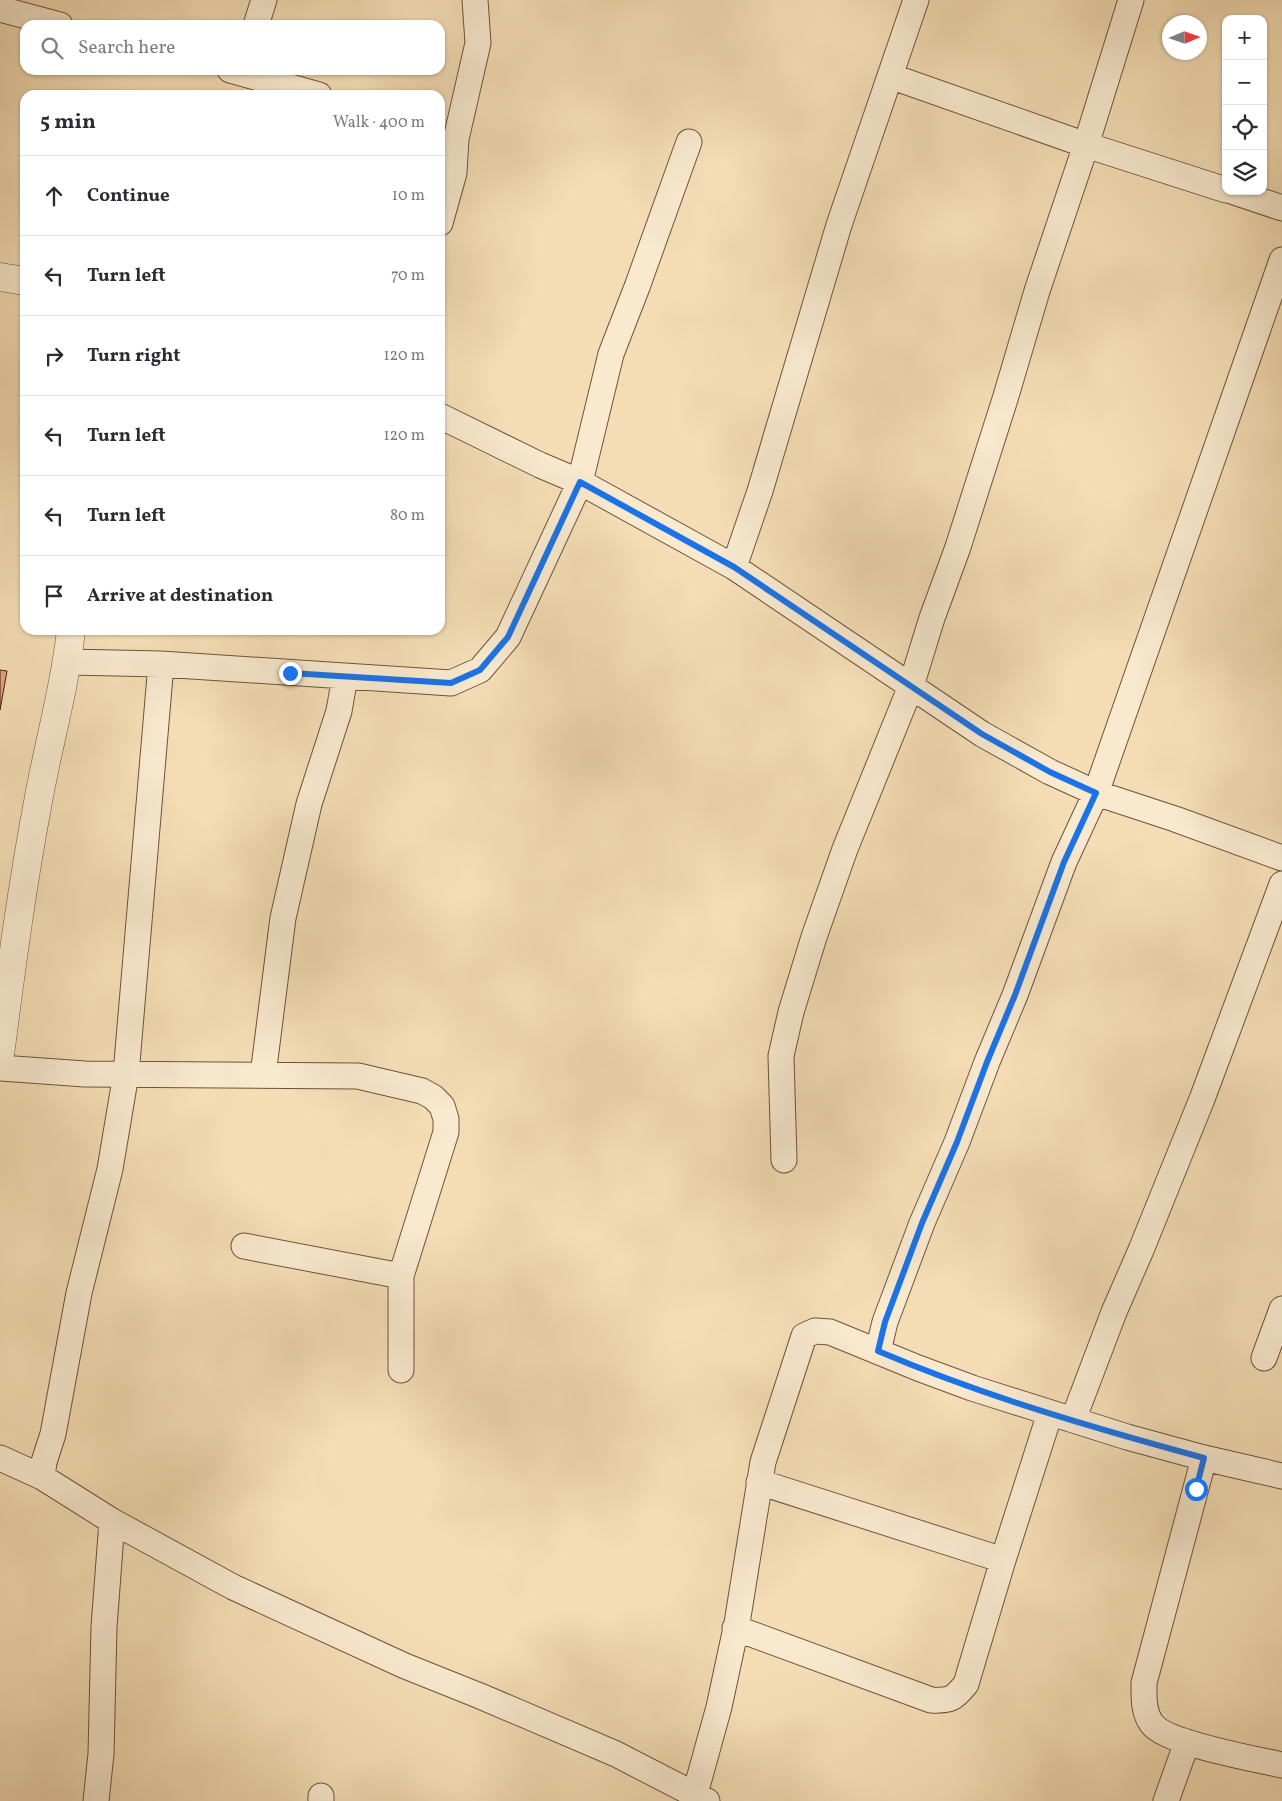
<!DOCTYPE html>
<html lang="en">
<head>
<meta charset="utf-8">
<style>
	:root { --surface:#fff; --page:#f2f2f3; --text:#2b2b33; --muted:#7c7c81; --line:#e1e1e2 }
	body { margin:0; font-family:Vollkorn,serif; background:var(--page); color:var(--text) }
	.controls { position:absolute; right:15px; top:15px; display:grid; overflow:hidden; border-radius:10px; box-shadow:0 1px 4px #0004 }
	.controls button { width:45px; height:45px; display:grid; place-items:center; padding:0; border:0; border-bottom:1px solid var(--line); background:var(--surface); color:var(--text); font:25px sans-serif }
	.compass { position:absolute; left:1162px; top:15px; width:45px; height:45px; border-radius:50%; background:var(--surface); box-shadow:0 1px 4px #0004; rotate:88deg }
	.stop { position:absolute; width:15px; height:15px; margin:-11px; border:4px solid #1a73e8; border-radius:50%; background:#fff }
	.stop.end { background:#1a73e8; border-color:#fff; box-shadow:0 1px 5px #0008 }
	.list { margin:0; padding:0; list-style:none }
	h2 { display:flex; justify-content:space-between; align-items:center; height:65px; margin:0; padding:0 20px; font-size:21px }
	h2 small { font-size:16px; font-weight:400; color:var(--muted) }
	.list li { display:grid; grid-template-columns:32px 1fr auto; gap:15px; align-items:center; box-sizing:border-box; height:80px; padding:0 20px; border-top:1px solid var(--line) }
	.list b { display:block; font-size:19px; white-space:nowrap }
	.list em { font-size:16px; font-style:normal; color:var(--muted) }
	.icon { flex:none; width:28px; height:28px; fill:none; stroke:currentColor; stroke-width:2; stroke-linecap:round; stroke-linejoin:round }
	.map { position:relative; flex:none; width:1282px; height:1801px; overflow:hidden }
	.search { position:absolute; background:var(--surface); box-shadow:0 1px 4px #0004; left:20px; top:20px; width:425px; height:55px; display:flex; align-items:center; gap:12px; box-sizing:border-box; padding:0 18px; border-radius:15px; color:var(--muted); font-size:19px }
	.panel { position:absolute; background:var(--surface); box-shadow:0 1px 4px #0004; left:20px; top:90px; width:425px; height:545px; border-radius:15px }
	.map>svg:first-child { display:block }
	.building { fill:#e8a08b; stroke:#41270c }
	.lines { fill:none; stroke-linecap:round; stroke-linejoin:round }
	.minor-casing { stroke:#6e5436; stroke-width:27 }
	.tertiary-casing { stroke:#6e5436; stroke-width:29 }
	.minor { stroke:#f8e9cf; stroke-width:25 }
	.tertiary { stroke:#f8e9cf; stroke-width:28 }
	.route { stroke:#1a73e8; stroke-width:6 }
</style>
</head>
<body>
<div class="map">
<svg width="1282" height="1801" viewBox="0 0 1282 1801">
	<rect width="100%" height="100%" fill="#f4ddb5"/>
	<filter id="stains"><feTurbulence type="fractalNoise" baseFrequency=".004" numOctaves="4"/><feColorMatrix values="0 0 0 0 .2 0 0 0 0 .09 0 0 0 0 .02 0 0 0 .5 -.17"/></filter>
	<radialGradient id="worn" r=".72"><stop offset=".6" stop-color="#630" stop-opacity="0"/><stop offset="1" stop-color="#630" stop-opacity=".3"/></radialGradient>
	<!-- building -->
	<path class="building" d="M0 670 7 671 0 710Z"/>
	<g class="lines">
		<!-- minor casing -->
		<g class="minor-casing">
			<path id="minor" d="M0 9 60 25
				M256 25 264 0
				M230 70 319 95
				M890 76 1086 145 1226 190
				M1231 191 1282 208
				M440 223 454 173 456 139 478 43 475 0
				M440 416 540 465 580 482 734 567 982 734 1050 772 1096 793 1175 819 1282 858
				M734 567 760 491 839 225 916 0
				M68 662 161 664 451 683 480 670 508 637 580 482 611 354 637 287 689 142
				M0 1068 85 1074 358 1076 422 1091 433 1097 442 1106 446 1119V1132L401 1276V1370
				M263 1075 283 918 309 804 339 711 345 677
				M784 1160 781 1056 791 1012 814 937 845 849 911 686 932 618 958 547 1006 396 1037 291 1086 145 1131 0
				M244 1246 401 1276
				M878 1351 885 1322 922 1223 957 1142 987 1062 1015 995 1064 862 1096 793 1282 260
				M1264 1358 1282 1309
				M1073 1420 1114 1312 1141 1250 1202 1099 1282 884
				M0 1458 42 1477 112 1521 233 1587 405 1666 480 1696 616 1754 707 1801
				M1204 1458 1144 1683C1144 1696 1143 1712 1152 1724 1166 1743 1255 1759 1282 1765
				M42 1477 44 1462 53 1434 79 1293 110 1169 126 1074 161 664
				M759 1482 1003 1560
				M735 1628 931 1700C950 1701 954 1699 966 1684L1003 1560 1050 1413
				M96 1801 101 1754 104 1627 112 1521
				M321 1801V1796
				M693 1801 719 1707 737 1623 763 1462 804 1336 815 1331 830 1332 918 1368 972 1388 1127 1437 1204 1458 1282 1476
				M1166 1801 1187 1742"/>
		</g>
		<!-- tertiary casing -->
		<g class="tertiary-casing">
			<path id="tertiary" d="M0 277 25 281
				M0 1055C11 970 22 886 38 802 48 745 65 688 71 630"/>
		</g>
		<!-- minor -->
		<use href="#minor" class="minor"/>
		<!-- tertiary -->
		<use href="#tertiary" class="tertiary"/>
	</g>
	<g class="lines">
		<!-- route -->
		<path class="route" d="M290 673 451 683 480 670 508 637 580 482 734 567 982 734 1050 772 1096 793 1064 862 1015 995 987 1062 957 1142 922 1223 885 1322 878 1351C983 1396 1094 1428 1204 1458L1196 1489"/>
	</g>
	<rect width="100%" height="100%" filter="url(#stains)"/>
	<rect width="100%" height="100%" fill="url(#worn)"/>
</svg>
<div class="controls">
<button>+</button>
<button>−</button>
<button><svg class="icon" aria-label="locate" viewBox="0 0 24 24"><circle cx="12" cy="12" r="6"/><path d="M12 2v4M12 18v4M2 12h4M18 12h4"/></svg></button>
<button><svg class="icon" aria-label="layers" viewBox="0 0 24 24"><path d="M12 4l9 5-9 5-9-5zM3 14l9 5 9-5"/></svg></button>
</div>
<svg class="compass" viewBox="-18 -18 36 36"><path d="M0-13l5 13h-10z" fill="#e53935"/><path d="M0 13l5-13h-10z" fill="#7c7c81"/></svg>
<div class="stop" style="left:1196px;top:1489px"></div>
<div class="stop end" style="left:290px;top:673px"></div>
<div class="search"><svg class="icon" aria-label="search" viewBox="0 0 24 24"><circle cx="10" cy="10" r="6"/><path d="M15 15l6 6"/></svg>Search here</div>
<section class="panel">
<h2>5 min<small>Walk · 400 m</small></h2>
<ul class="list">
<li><svg class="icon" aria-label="ahead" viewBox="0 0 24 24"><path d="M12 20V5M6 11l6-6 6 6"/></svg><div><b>Continue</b></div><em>10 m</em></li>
<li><svg class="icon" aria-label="left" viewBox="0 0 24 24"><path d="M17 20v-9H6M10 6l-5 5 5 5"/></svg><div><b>Turn left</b></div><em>70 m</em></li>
<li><svg class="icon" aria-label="right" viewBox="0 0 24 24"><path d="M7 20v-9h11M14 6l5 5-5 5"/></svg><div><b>Turn right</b></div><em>120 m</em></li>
<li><svg class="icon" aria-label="left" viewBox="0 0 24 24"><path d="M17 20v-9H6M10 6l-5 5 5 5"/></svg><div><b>Turn left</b></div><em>120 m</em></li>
<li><svg class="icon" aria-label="left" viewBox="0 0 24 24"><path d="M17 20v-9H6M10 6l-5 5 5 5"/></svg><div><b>Turn left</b></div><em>80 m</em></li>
<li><svg class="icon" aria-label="arrive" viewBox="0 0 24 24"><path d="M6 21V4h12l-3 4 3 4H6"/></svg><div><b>Arrive at destination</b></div></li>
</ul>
</section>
</div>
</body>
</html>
